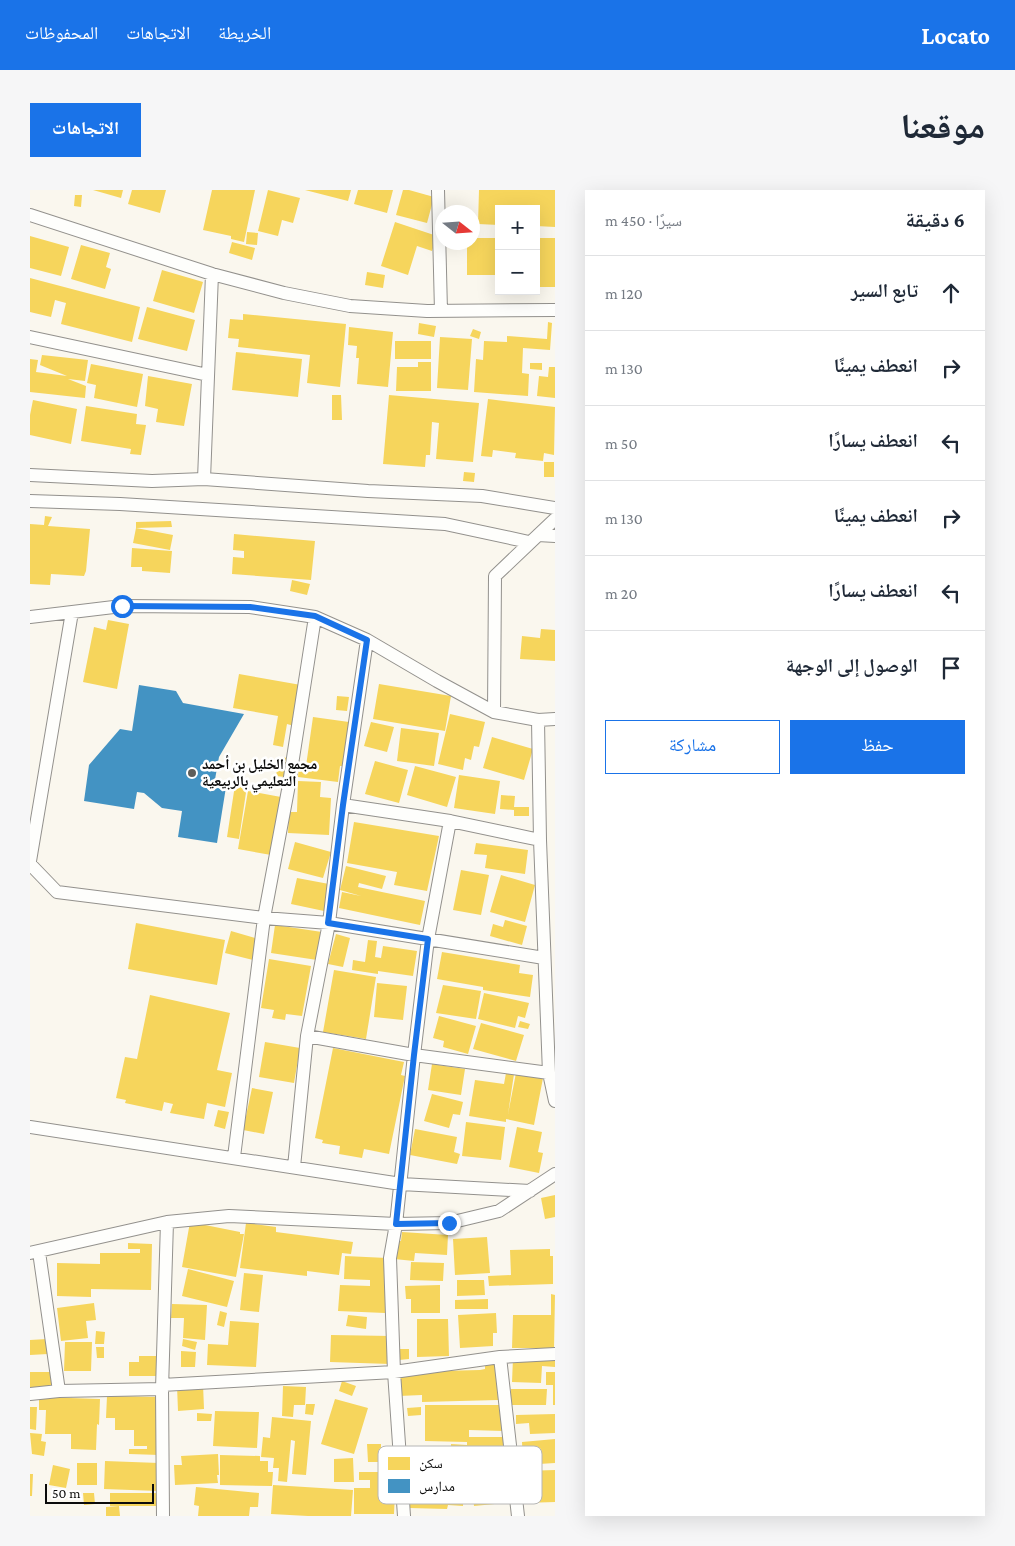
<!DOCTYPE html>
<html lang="ar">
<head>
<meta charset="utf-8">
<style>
	:root { --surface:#fff; --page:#f6f6f7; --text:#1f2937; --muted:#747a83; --line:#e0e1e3; --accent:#1a73e8 }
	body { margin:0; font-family:"Crimson Pro","Noto Naskh Arabic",serif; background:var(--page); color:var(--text); direction:rtl }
	.controls { position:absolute; right:15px; top:15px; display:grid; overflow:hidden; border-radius:0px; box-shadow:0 5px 20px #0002 }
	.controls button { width:45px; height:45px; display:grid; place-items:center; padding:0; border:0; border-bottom:1px solid var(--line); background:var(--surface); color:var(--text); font:25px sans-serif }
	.compass { position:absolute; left:405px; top:15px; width:45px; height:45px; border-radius:50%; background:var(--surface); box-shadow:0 5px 20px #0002; rotate:107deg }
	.scale { position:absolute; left:15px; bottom:12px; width:109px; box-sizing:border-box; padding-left:5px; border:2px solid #0b0b0b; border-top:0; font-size:14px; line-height:18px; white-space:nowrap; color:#0b0b0b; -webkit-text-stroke:4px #fff; paint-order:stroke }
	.stop { position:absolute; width:15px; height:15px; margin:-11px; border:4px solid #1a73e8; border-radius:50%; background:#fff }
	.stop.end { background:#1a73e8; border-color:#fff; box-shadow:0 1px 5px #0008 }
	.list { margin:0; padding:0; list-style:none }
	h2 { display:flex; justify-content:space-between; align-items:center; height:65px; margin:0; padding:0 20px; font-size:21px }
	h2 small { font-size:16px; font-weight:400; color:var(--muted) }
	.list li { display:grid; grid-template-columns:32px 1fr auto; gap:15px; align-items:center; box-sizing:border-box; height:75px; padding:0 20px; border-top:1px solid var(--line) }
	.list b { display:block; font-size:19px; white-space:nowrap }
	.list em { font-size:16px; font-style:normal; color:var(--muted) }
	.actions { display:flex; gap:10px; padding:15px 20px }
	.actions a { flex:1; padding:11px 0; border:1px solid var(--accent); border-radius:0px; text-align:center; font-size:18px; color:var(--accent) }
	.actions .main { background:var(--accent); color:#fff }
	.icon { flex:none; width:28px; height:28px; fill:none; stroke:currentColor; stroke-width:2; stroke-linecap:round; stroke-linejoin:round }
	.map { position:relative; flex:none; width:525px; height:1326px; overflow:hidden; direction:ltr; border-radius:0px }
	header { display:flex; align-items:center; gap:30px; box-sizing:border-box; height:70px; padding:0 25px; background:var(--accent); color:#fff }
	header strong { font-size:24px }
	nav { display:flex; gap:28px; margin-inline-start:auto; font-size:18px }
	.intro { display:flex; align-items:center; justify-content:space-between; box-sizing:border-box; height:120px; padding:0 30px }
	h1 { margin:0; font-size:35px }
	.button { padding:12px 22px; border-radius:0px; background:var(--accent); color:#fff; font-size:18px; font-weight:700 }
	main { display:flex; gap:30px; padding:0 30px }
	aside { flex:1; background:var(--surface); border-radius:0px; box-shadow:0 5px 20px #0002 }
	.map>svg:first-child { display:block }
	.homes { fill:#f6d55c }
	.schools { fill:#4393c3 }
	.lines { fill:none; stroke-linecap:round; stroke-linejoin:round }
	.street-casing { stroke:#93918d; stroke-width:14 }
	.street { stroke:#fefefc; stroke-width:12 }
	.route { stroke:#1a73e8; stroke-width:6 }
	.poi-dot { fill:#5f5e5a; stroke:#fff; stroke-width:2 }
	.labels { text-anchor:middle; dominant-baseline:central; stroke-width:5; stroke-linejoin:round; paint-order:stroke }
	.poi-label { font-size:15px; font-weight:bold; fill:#0b0b0b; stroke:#fff; text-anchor:start }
	.key { fill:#fff; stroke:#b6b6b6; stroke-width:1 }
	.key-label { font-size:14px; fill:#0b0b0b }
</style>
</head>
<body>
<header>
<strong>Locato</strong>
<nav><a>الخريطة</a><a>الاتجاهات</a><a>المحفوظات</a></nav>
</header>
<div class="intro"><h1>موقعنا</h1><a class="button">الاتجاهات</a></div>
<main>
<aside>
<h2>6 دقيقة<small>سيرًا · 450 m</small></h2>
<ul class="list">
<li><svg class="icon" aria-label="ahead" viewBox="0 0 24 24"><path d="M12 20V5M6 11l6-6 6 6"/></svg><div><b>تابع السير</b></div><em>120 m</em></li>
<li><svg class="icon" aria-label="right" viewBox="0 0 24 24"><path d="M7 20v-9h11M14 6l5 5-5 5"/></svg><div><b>انعطف يمينًا</b></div><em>130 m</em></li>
<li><svg class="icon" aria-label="left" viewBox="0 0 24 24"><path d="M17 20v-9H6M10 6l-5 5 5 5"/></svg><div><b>انعطف يسارًا</b></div><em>50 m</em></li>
<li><svg class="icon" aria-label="right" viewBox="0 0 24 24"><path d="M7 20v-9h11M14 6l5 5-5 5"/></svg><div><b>انعطف يمينًا</b></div><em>130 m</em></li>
<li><svg class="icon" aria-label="left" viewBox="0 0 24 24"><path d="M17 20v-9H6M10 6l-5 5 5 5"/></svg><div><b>انعطف يسارًا</b></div><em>20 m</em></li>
<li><svg class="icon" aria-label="arrive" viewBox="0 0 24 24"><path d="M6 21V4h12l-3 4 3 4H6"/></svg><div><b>الوصول إلى الوجهة</b></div></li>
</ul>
<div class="actions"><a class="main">حفظ</a><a>مشاركة</a></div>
</aside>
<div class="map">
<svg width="525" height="1326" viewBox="0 0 525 1326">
	<rect width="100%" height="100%" fill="#faf7ee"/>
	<!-- homes -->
	<path class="homes" d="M63 0H93L91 8Z
		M102 0H136L130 23 98 14Z
		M182 0H225L214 52 201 49V46L173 40Z
		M238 0 270 8 263 33 252 30 248 46 228 41Z
		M275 0H321L318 11Z
		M328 0H363L357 23 324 14Z
		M373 0H379L404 7 397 33 366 25Z
		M449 0H525V37L506 36V19H469V35L448 34Z
		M45 5H52L51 17 44 16Z
		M365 32 407 46 402 61 387 56 378 85 351 76Z
		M217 42 228 43 227 55 216 54Z
		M0 46 39 57 31 86 0 78Z
		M442 48H469V85H437V52H442Z
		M506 48H525V97H506Z
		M202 52 225 58 222 70 199 63Z
		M51 55 80 63 76 77 81 79 75 99 41 89Z
		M132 80 173 92 164 123 123 111Z
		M337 82 355 85 353 98 335 95Z
		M0 88 110 117 102 152 31 134 36 113 25 110 21 127 0 122Z
		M117 117 165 130 157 161 108 149Z
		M213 124 316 134 310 197 277 193 280 165 208 157 209 149 198 148 200 129 213 130Z
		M518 132 522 133 520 160 493 158 492 183 499 184 498 206 444 202 446 169 453 170 454 151 477 152V146L517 149Z
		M389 133 406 136 404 147 388 144Z
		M319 137 363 142 358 197 327 194 329 168H326L327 156 318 155Z
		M443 139 451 142 449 149 440 146Z
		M410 147 442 149 438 200 407 198Z
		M365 151H401V169H365Z
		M206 162 272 169 268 207 202 200Z
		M12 165 58 170 55 191 38 189 56 196 55 208 0 202V169L8 170 6 182 37 186 10 175Z
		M388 172H401V201H366L367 177H388Z
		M500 173H512V180L500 179Z
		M61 174 113 184 107 217 64 208 66 195 57 193Z
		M519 177H525V208L507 206 509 186 518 187Z
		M118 186 162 194 154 236 126 232 128 219 115 216Z
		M302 205H311L312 230H302Z
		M359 205 449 213 443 272 406 269 409 233 402 232 400 265H396L395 277 353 274Z
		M458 209 525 217 524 265 514 263 513 271 485 268 486 263 463 260 462 267 451 266Z
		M3 210 47 219 41 254 0 245V225Z
		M56 216 107 224 106 234 116 235 111 265 100 264 101 259 51 251Z
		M514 272H524V287H514Z
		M434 282 445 283 444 292 433 291Z
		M15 326 22 327 18 336 60 339 56 381 54 386 21 384 20 395 0 394V334L14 335Z
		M141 331 142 337 106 338V332Z
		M106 338 143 345 140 360 103 353Z
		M204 344 285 351 281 390 202 384 203 367 214 368V361L203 360Z
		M102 358 142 361 140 383 112 381V377H101Z
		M262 390 280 394 277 405 260 401Z
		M78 430 99 434 87 499 53 492 64 437 76 440Z
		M511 439 525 440V471L490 469 492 446 510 448Z
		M209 484 271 495 264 536 257 534 253 557 243 555 248 526 203 518Z
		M349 494 421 506 415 541 343 529Z
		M307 506 319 507 317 521 306 520Z
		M420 524 455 532 449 557 444 556 441 570 435 568 433 580 408 574Z
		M283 527 319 532 313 576H310L308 592 268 587 269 575 276 576Z
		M341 532 364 537 357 562 334 556Z
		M371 538 409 543 404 576 367 571Z
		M462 547 503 559 494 590 453 578Z
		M249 567 258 568 255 587 246 586Z
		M345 571 378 580 369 613 335 604Z
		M385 576 426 587 417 617 377 605Z
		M429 585 470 591 465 624 424 618Z
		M268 591 291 592 290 607 301 608 299 645 258 643 259 622H267Z
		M205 595 217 596 209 649 197 647Z
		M218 601 251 607 241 665 208 659Z
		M471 605 485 606 484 617H499V626H484V620L470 619Z
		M324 632 409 646 397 701 364 695 367 682 317 673Z
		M265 652 301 662 293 688 258 679Z
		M446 653 498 660 495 684 455 678 457 665 444 664Z
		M316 676 356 686 352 699 329 693 328 697 395 711 390 735 309 718 312 702 331 706 310 700Z
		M431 680 459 685 451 725 423 720Z
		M471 685 505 695 495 732 460 722Z
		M267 688 299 694 294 721 261 714Z
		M475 730 497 736 492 755 460 746 463 734 473 737Z
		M106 733 195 750 187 795 98 779Z
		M245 735 292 742 287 770 241 763Z
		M201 741 229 749 223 770 195 763Z
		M306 744 320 748 313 777 298 774Z
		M338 750 347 751 345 767 351 768 353 756 387 761 383 786 348 781V784L322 780 323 770 335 772Z
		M412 762 490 775 489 783 503 785 500 807 453 800V797L407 789Z
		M239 769 281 776 272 826 256 824 255 830 242 828 244 820 231 818Z
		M304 780 346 787 336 849 293 842Z
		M347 793 377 796 373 830 344 827Z
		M413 795 451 801 446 829 406 823Z
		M454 803 499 813 495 828 488 826 485 838 448 829Z
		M120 805 200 823 187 880 202 883 195 917 177 913 174 929 140 923 143 914 134 912 132 921 95 913 96 910 86 908 95 867 107 869Z
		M409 826 446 836 438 864 413 857 414 851 403 848Z
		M490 831 500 834 498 839 488 837Z
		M451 833 494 845 486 871 443 859Z
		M235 852 270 858 264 893 229 887Z
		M303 858 374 872 371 885 375 886 359 964 334 959 332 968 309 964 310 956 292 953 293 950 285 948Z
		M402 874 435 879 431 905 398 900Z
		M476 883 484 884 478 924 486 883 513 888 504 935 476 929V932L439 926 445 890 474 894Z
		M222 898 243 902 234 944 213 940Z
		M402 904 433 912 430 925 423 924 419 938 394 931Z
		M188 920 199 922 195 939 184 936Z
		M436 932 475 937 471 970 432 966Z
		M487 937 512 942 508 962 513 963 509 983 479 977Z
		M385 939 427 947 424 962 430 964 427 974 380 965Z
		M525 1005V1027L515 1029 511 1008Z
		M160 1032 210 1042V1044H214L206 1087 152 1077Z
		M216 1033 246 1037V1042L323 1052 321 1064 312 1063 309 1085 277 1081V1086L210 1078Z
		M372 1042 418 1045 417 1065 385 1063 384 1071 364 1069 366 1051H371Z
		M457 1047 460 1083 425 1085 423 1049Z
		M98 1053 122 1054 121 1100 61 1099V1107L27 1106V1073L70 1074V1063H110V1059H98Z
		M520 1059V1066H523V1094L459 1096 458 1086 481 1085 480 1060Z
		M315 1066 357 1068 355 1123 308 1121 310 1095 340 1096V1090L314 1089Z
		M381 1072 414 1073 413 1091 380 1090Z
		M158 1079 204 1091 197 1117 152 1106Z
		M214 1083 233 1085 229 1122 210 1120Z
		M427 1090H454L455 1105 427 1106Z
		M410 1095V1123H381V1109H376L375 1096Z
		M521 1104 525 1105 524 1158H482L483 1125H521Z
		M458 1109V1119H425V1110Z
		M64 1113 66 1130 56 1131 58 1148 31 1151 27 1118Z
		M142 1114 177 1115 175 1150 153 1148 154 1128H141Z
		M190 1121 197 1123 194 1137 187 1135Z
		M466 1123 467 1143H463V1156L430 1158 428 1125Z
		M318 1125 337 1127 336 1139 316 1136Z
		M387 1129H418L419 1166 387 1167Z
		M200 1131 229 1133 226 1177 177 1175 178 1154 198 1155Z
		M66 1141 75 1142 74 1154H65Z
		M301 1145 361 1146 360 1174 300 1172Z
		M17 1149 18 1164 0 1165V1150Z
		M153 1149 167 1152 165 1160 152 1156Z
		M35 1152H62L61 1181H34Z
		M66 1157H74V1168H67Z
		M369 1159H379V1169L369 1170Z
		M151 1161 166 1162 165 1177H151Z
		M109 1166H126V1186H99V1172H109Z
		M483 1168 525 1170V1177L512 1176 511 1193 482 1192Z
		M455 1172H467L468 1210 392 1212V1205L369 1206V1182L450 1180 455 1179Z
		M0 1182H24L25 1197 0 1198Z
		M516 1182H525V1195H516Z
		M312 1191 326 1196 322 1206 309 1201Z
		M173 1194 174 1219 148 1221 147 1196Z
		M523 1195H525V1215H523Z
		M253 1196 276 1197 275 1215H264L263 1227 252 1226Z
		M481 1199H517L516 1215H481Z
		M77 1206 130 1207V1265L99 1264V1259H117V1256H104V1240H85V1228H76Z
		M9 1207 70 1209 69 1235 67 1234 66 1260 41 1259V1244H15L16 1220H9Z
		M305 1209 338 1218 324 1264 291 1254Z
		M276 1214H285L283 1225 275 1224Z
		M395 1215H473V1241L439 1240V1247H476V1273H462V1280H435V1287L420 1286 421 1254 437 1255V1252L395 1251Z
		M0 1217H7L6 1240 0 1239Z
		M391 1217V1225L378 1226 377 1218Z
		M185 1221 229 1222 227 1258 183 1256Z
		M167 1223 182 1224 181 1231H167Z
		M525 1224V1243L500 1244 499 1233 486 1234V1225Z
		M242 1227 281 1231 276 1285 262 1284 265 1251 261 1250 257 1292 248 1291 249 1278H243L244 1268 231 1267 233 1247 240 1248Z
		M0 1243 12 1244 11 1251 16 1252 14 1266 2 1264Z
		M525 1249V1273L493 1275 492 1252Z
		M337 1254H351V1272H338Z
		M188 1264 189 1285H187L188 1293 145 1295 144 1275H152L151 1266Z
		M190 1265 230 1266V1271H238V1282H243L242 1296 190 1295Z
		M323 1268 324 1292H304V1269Z
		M75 1271 129 1273 128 1301 74 1299Z
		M47 1273H67V1295H47Z
		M23 1275 40 1279 36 1298 19 1295Z
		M525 1280V1312L494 1313 493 1281Z
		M329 1282H368V1302H365L364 1324H324V1298H340V1290H329Z
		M481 1283 484 1312 444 1316 441 1287Z
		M0 1284H3L2 1306H0Z
		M379 1290H434L433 1316 418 1315 417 1319 379 1318Z
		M243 1295 323 1300 321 1326H278L241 1324Z
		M166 1297 229 1303 228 1317H220L219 1326H168L169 1316 164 1315Z
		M53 1303H64L65 1314 54 1315Z
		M80 1303H128V1316H80Z
		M89 1316 90 1326H76V1317Z"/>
	<!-- schools -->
	<path class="schools" d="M109 495 146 501 153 513 214 524 189 567 184 595 196 597 187 653 148 647 152 621 132 618 114 603 107 602 104 619 54 611 59 575 90 539 102 541Z"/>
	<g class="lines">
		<!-- street casing -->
		<g class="street-casing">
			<path id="street" d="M408 0 411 121
				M0 25 182 84 254 103 320 116 397 121 525 120
				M0 147 178 185
				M0 285 122 291 174 289 338 301 452 306 525 318
				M174 289 182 84
				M0 311 90 314 415 334 499 352
				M508 345 525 346
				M0 427 92 416 220 417 285 427 337 450 407 491 464 522 508 530 510 650 519 883 525 911
				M464 522 465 386 525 329
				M508 530 525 529
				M313 615 420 631 510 650
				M0 671 42 422
				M0 674 27 702 234 728 258 600 285 427
				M277 846 384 865 519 883
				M0 937 371 994 500 1001
				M204 967 234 728 299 733 514 768
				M264 977 277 846 299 733 313 615 337 450
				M9 1062 29 1201
				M0 1063 137 1032 199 1026 366 1034 419 1033 469 1021 525 984
				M470 1167 488 1326
				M132 1195 364 1182 470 1167 525 1164
				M0 1204 29 1201 132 1199
				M133 1326 132 1199 137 1032
				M374 1326 364 1182 360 1068 366 1034 384 865 398 749 420 631"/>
		</g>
		<!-- street -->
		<use href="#street" class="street"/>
	</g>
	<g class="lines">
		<!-- route -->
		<path class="route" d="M92 416 220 417 285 426 337 450 313 615 298 733 398 749 384 865 366 1034 419 1033"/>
	</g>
	<!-- markers -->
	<circle class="poi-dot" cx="162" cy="583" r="5"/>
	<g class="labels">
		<!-- poi labels -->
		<g class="poi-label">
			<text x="172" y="574">مجمع الخليل بن أحمد<tspan x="172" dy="17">التعليمي بالربيعية</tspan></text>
		</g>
	</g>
	<!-- legend -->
	<rect x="348" y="1256" width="164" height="58" rx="8" class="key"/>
	<rect x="358" y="1267" width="22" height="13" fill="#f6d55c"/>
	<rect x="358" y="1289" width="22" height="14" fill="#4393c3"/>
	<g class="key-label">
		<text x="389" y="1278">سكن</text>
		<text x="389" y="1301">مدارس</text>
	</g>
</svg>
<div class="controls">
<button>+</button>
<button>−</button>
</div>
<svg class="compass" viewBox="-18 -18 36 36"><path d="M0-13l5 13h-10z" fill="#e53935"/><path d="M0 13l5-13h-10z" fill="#747a83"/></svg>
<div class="scale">50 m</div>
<div class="stop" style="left:92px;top:416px"></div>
<div class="stop end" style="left:419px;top:1033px"></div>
</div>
</main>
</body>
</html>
